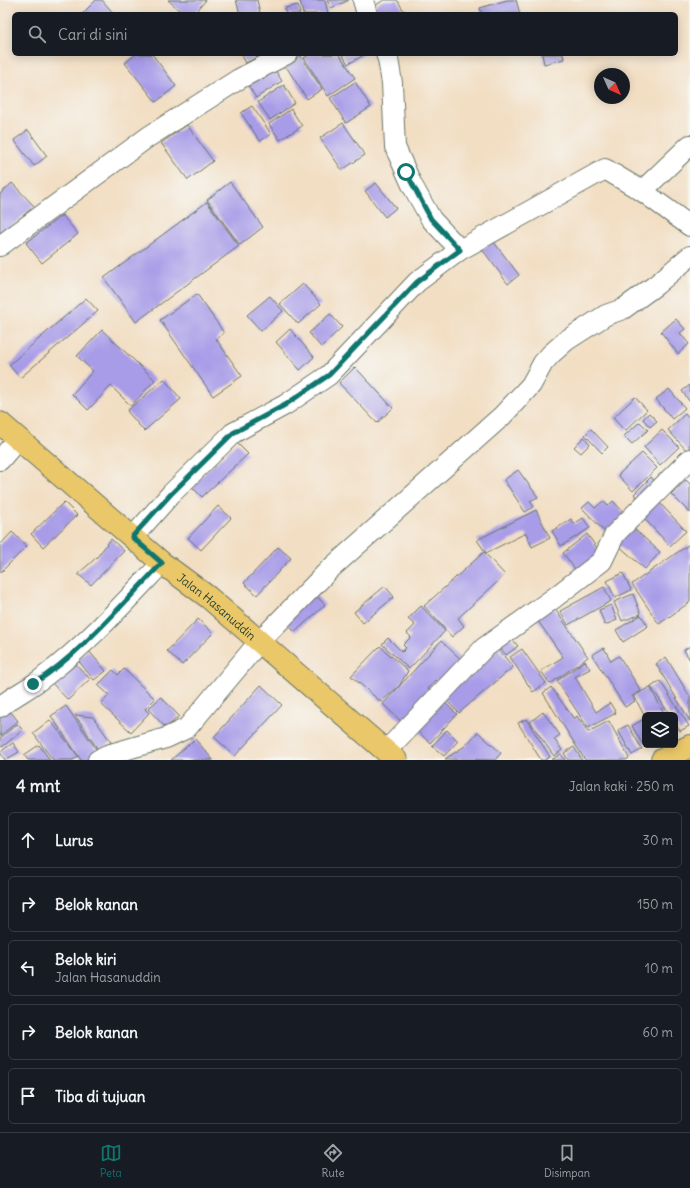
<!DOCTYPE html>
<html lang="id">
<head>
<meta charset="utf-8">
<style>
	:root { --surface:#171b24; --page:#20242c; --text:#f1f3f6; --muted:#9ea1a6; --line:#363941; --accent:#0f766e }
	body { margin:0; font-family:Delius,sans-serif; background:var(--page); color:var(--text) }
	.controls { position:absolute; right:12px; bottom:12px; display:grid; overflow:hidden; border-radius:6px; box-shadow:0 2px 10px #0003 }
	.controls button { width:36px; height:36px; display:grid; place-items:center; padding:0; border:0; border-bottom:1px solid var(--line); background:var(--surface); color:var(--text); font:20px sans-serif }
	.compass { position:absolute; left:594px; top:68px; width:36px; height:36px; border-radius:50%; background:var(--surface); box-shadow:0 2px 10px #0003; rotate:135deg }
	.stop { position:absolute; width:12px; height:12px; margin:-9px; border:3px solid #0f766e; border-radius:50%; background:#fff }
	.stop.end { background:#0f766e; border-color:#fff; box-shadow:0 1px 4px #0008 }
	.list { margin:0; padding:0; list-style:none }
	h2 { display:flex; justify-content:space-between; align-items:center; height:52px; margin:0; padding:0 16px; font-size:17px }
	h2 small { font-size:13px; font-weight:400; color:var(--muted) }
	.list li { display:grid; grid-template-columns:26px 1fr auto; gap:12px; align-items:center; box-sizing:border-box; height:56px; margin:0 8px 8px; padding:0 8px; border:1px solid var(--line); border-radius:6px }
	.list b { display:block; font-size:15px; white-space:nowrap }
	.list p { margin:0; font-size:13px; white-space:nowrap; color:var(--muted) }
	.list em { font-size:13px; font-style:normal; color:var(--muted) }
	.icon { flex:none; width:22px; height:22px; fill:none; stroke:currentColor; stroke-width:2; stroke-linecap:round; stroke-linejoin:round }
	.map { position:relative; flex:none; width:690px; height:760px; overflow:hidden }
	.search { position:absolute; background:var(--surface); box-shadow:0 2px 10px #0003; left:12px; right:12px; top:12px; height:44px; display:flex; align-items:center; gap:10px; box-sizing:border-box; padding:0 14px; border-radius:6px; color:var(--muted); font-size:15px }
	.sheet { height:372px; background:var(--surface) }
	nav { display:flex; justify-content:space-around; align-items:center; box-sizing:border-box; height:56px; border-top:1px solid var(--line); background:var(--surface); font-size:11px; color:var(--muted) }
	nav a { display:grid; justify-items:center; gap:2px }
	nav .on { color:var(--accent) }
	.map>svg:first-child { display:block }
	.building { fill:#a89ce8 }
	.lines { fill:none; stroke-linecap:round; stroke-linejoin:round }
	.minor-casing { stroke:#697566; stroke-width:22 }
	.major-casing { stroke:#697566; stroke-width:24 }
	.minor { stroke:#fff; stroke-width:20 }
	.major { stroke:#eac769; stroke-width:22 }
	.route { stroke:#0f766e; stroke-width:5 }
	.labels { text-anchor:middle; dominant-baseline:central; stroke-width:3; stroke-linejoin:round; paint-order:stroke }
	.street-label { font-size:12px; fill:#1f3d34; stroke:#f6f6f2 }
</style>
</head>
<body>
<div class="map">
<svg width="690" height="760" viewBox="0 0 690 760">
	<rect width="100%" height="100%" fill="#f6f6f2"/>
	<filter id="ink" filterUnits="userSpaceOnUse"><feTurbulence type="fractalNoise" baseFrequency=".025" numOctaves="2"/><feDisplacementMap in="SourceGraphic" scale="8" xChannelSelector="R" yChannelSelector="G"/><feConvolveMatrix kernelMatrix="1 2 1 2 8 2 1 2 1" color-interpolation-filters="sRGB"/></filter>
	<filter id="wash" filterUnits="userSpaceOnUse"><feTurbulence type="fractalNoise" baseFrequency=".012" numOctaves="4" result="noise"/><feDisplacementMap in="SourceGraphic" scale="16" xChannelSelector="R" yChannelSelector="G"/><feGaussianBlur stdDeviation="0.9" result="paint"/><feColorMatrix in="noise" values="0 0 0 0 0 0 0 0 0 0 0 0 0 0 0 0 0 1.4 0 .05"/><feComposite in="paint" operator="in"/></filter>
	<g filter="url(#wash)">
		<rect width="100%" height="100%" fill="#f2dec3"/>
		<g id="blocks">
			<!-- building -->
			<path class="building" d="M96 0H102L114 14H82Z
				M168 0H206L194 14H183Z
				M236 0H257L260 13 240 14Z
				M300 0H325L328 14H303Z
				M327 0H349L331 8Z
				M384 0H397L404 11 398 14H375L371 8Z
				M507 0H516L520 14H482L480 8Z
				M298 5 300 14H286L285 8Z
				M136 54H152L176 86 156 102 125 63Z
				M241 54H263L246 63Z
				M310 54H339L355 78 328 96 304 58Z
				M342 54H366L348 64Z
				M542 54H563L564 59 544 64Z
				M300 55 322 89 307 99 285 65Z
				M272 65 282 81 256 98 246 82Z
				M355 82 371 107 346 123 330 98Z
				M284 85 295 103 270 120 258 102Z
				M252 106 271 134 260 141 241 113Z
				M291 109 302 126 280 140 269 124Z
				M343 123 365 155 342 170 320 138Z
				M187 125 213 161 188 180 161 143Z
				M28 130 47 156 34 166 14 140Z
				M230 182 263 227 240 245 207 200Z
				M12 183 34 206 0 237V194Z
				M376 183 396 208 385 217 365 191Z
				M207 202 239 246 136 322 104 278Z
				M62 215 78 234 42 263 26 243Z
				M493 241 519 275 508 284 482 249Z
				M303 284 321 304 298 324 280 304Z
				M197 294 224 333 216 339 242 376 213 396 160 320Z
				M270 296 283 311 261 331 247 315Z
				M86 298 98 311 20 378 9 365Z
				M330 314 342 327 321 347 309 333Z
				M676 319 685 329 680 333 689 344 678 354 661 332Z
				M290 329 314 357 300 370 276 342Z
				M102 330 155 380 131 406 111 386 88 410 72 394 93 371 77 356Z
				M355 367 393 408 377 423 339 383Z
				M164 379 181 399 144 431 127 411Z
				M690 385V402L682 391Z
				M669 389 685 408 672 419 656 399Z
				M635 397 647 410 625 431 613 418Z
				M649 413 657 421 650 427 643 419Z
				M685 414 690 420 689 453 668 430Z
				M640 422 648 430 632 444 624 436Z
				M591 429 608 447 602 453 585 435Z
				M662 430 679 447 660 465 644 447Z
				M584 437 590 444 581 453 574 447Z
				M237 443 248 454 202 497 191 486Z
				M642 453 657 468 633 491 618 475Z
				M518 470 538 497 530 501 534 507 525 512 504 480Z
				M651 477 658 485 641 502 634 494Z
				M686 480 690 484V513L671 494Z
				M655 498 686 531 670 546 639 513Z
				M603 501 608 506 613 501 625 514 606 533 582 508 589 502 595 508Z
				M64 502 77 515 43 547 31 534Z
				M218 506 231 518 201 550 188 538Z
				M536 510 550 538 532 547 526 533 486 553 477 540Z
				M583 518 590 528 561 546 552 531 571 519 574 524Z
				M632 527 660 552 645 569 617 544Z
				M12 532 27 546 0 573V545Z
				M587 534 602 555 578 573 563 553Z
				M111 539 124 551 91 585 78 574 97 557Z
				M688 545 690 549V602L659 624 632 584Z
				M278 547 291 558 257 595 244 583Z
				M484 552 505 575 458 618 464 626 452 637 424 606Z
				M623 573 631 590 615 598 607 581Z
				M385 586 394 597 363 623 354 612Z
				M604 587 611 601 568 625 560 611Z
				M313 592 325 605 295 632 283 619Z
				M633 594 641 614 622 621 614 602Z
				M611 605 617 620 605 625 599 610Z
				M421 606 445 631 409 669 382 644 388 638 402 652 406 648 403 645 411 637 407 633 415 625 408 619Z
				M553 606 588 657 550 684 541 671 563 657 536 618Z
				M641 615 648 626 623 642 616 630Z
				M198 619 213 633 182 665 167 651Z
				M508 634 518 646 506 655 496 643Z
				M441 641 465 663 443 687 436 680 428 689 434 696 406 726 383 704Z
				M493 643 513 667 459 713 441 695Z
				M380 646 408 671 399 686 381 702 351 676Z
				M690 646V660L684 650Z
				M604 648 611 661 619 656 641 691 632 696 635 701 625 707 592 655Z
				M522 649 546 683 533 692 510 657Z
				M88 650 106 671 94 680 77 659Z
				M666 657 690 697V721L656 664Z
				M73 661 90 679 68 700 51 682Z
				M585 661 590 669 575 677 596 712 610 703 616 713 588 728 557 681Z
				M124 669 155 699 145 709 149 713 131 732 101 704 109 695 98 685 113 670 118 675Z
				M660 681 689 726 680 731 675 723V715H670L651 687Z
				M261 685 282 705 235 756 214 737Z
				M551 687 574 719 577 716 588 732 609 721 629 758 626 760H585L543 693Z
				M650 687 665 715H644L634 696Z
				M161 697 179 716 166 728 148 709Z
				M440 698 457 714 430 743 413 727Z
				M66 706 99 753 89 760H81L51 716Z
				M7 707 18 721 0 736V713Z
				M543 712 560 735 554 739 562 750 554 756 530 722Z
				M75 715 93 717 111 742 99 751Z
				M526 719 550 757 545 760H541L518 723Z
				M644 719 645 743 643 745 632 726Z
				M50 720 78 756 73 760H53L33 733Z
				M17 724 23 730 2 747 0 744V738Z
				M628 725 642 749 632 755 618 730Z
				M447 730 458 741 444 756 432 746Z
				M478 732 501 753 495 760 445 759 465 746Z
				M195 739 213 760H171Z
				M13 743 19 752 5 760 0 752Z
				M39 745 50 760H28L24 755Z
				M574 747 582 760H568L564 753Z
				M561 754 565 760H551Z"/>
		</g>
	</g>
	<g filter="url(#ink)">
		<use href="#blocks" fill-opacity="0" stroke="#697566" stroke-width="1"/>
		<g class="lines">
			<!-- minor casing -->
			<g class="minor-casing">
				<path id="minor" d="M363 0 367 14
					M386 54 388 59 392 83 395 147 412 185 431 219 460 250 605 169 642 191 690 226
					M642 191 690 145
					M0 246 148 137 239 79 287 54
					M0 460 18 439
					M133 537 171 494 233 433 285 405 329 375 417 282 460 250
					M0 707C14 695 31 688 45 676 88 643 125 602 162 563
					M386 751 484 648 554 598 602 561 615 534 690 459
					M98 760 107 755 166 738 187 728 259 642 329 570 502 416 531 385 543 363 551 354 567 340 606 315 623 309 656 285 690 256"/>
			</g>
			<!-- major casing -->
			<g class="major-casing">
				<g id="major">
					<path id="s1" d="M0 423 162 563 208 597 396 760"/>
					<path d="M662 760 690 746"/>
				</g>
			</g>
			<!-- minor -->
			<use href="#minor" class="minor"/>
			<!-- major -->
			<use href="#major" class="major"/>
		</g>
	</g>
	<g class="lines" filter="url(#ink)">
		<!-- route -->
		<path class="route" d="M33 684C81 654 123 603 162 563L132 537 171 494 233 433 285 405 329 375 417 282 460 250 431 219 406 172"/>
	</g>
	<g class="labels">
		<!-- street labels -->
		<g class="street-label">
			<text stroke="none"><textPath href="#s1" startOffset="284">Jalan Hasanuddin</textPath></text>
		</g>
	</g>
</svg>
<div class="controls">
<button><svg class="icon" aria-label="layers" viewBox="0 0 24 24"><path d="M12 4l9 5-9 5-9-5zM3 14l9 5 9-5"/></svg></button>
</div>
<svg class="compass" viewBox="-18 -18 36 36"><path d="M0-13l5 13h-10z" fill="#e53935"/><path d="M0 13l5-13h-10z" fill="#9ea1a6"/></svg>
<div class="stop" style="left:406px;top:172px"></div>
<div class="stop end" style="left:33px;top:684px"></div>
<div class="search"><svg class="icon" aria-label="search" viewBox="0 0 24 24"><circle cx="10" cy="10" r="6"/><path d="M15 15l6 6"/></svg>Cari di sini</div>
</div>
<section class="sheet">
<h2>4 mnt<small>Jalan kaki · 250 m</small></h2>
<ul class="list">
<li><svg class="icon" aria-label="ahead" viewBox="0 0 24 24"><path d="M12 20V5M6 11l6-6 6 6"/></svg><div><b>Lurus</b></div><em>30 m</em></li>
<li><svg class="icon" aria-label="right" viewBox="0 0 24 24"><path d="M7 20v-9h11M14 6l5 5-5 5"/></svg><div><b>Belok kanan</b></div><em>150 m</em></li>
<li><svg class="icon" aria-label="left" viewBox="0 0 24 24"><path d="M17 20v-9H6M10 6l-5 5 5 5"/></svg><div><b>Belok kiri</b><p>Jalan Hasanuddin</p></div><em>10 m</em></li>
<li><svg class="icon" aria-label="right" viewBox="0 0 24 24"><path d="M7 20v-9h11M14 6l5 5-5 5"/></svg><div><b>Belok kanan</b></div><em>60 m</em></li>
<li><svg class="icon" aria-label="arrive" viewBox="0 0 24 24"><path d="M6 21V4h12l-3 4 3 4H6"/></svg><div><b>Tiba di tujuan</b></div></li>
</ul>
</section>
<nav>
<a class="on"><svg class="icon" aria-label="map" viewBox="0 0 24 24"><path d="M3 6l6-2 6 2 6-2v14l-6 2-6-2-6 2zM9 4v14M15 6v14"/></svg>Peta</a>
<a><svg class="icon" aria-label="directions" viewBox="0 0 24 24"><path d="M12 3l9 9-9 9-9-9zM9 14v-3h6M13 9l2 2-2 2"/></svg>Rute</a>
<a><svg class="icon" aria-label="saved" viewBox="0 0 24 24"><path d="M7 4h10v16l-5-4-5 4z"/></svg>Disimpan</a>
</nav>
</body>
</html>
